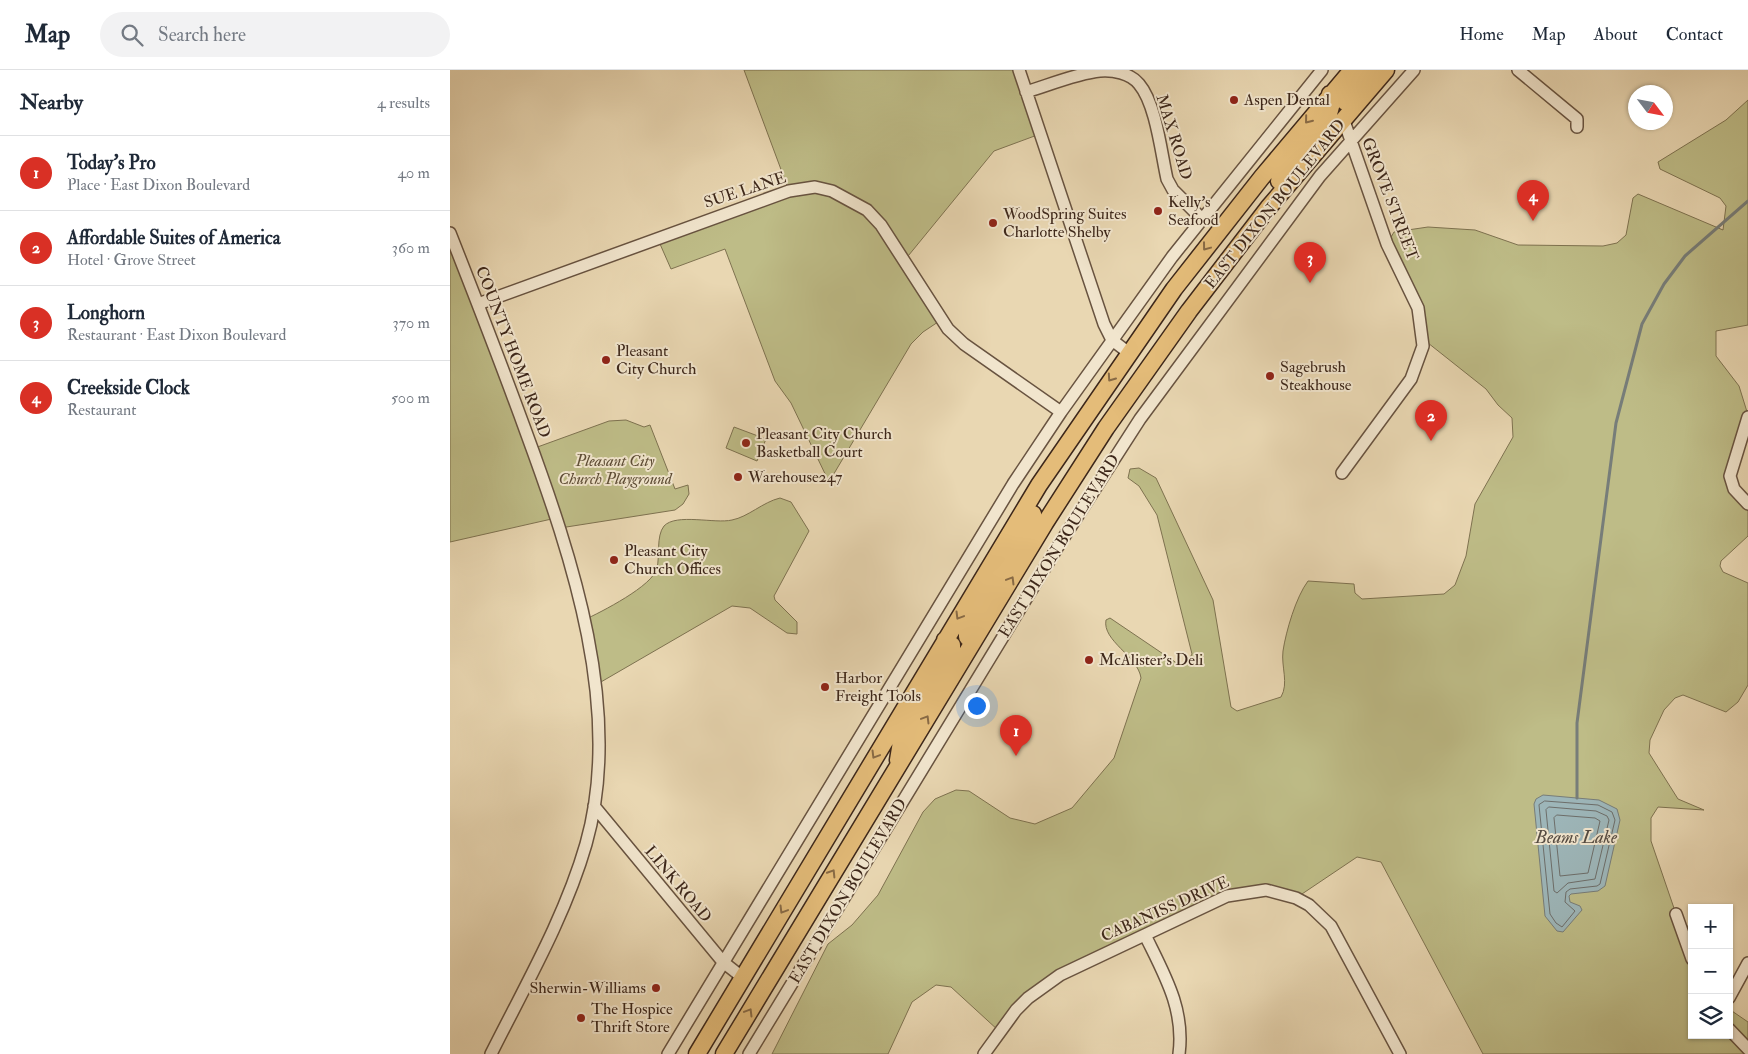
<!DOCTYPE html>
<html lang="en">
<head>
<meta charset="utf-8">
<style>
	:root { --surface:#fff; --page:#f2f2f3; --text:#1f2937; --muted:#747a83; --line:#e0e1e3; --accent:#d93025 }
	body { margin:0; font-family:"IM FELL Double Pica",serif; background:var(--page); color:var(--text) }
	.controls { position:absolute; right:15px; bottom:15px; display:grid; overflow:hidden; border-radius:0px; box-shadow:0 1px 4px #0004 }
	.controls button { width:45px; height:45px; display:grid; place-items:center; padding:0; border:0; border-bottom:1px solid var(--line); background:var(--surface); color:var(--text); font:25px sans-serif }
	.compass { position:absolute; left:1178px; top:15px; width:45px; height:45px; border-radius:50%; background:var(--surface); box-shadow:0 1px 4px #0004; rotate:122deg }
	.you { position:absolute; left:526px; top:635px; width:18px; height:18px; margin:-12px; border:4px solid #fff; border-radius:50%; background:#1a73e8; box-shadow:0 0 0 8px #1a73e833 }
	.badge { display:grid; place-items:center; width:32px; height:32px; border-radius:50%; background:var(--accent); color:#fff; font-size:16px; font-weight:700 }
	.pin { position:absolute; translate:-50% -41px; filter:drop-shadow(0 1px 2px #0008) }
	.pin::after { content:''; position:absolute; top:26px; width:18px; height:15px; background:inherit; clip-path:polygon(0 0,100% 0,50% 100%) }
	.list { margin:0; padding:0; list-style:none }
	h2 { display:flex; justify-content:space-between; align-items:center; height:65px; margin:0; padding:0 20px; font-size:21px }
	h2 small { font-size:16px; font-weight:400; color:var(--muted) }
	.list li { display:grid; grid-template-columns:32px 1fr auto; gap:15px; align-items:center; box-sizing:border-box; height:75px; padding:0 20px; border-top:1px solid var(--line) }
	.list b { display:block; font-size:19px; white-space:nowrap }
	.list p { margin:0; font-size:16px; white-space:nowrap; color:var(--muted) }
	.list em { font-size:16px; font-style:normal; color:var(--muted) }
	.icon { flex:none; width:28px; height:28px; fill:none; stroke:currentColor; stroke-width:2; stroke-linecap:round; stroke-linejoin:round }
	.map { position:relative; flex:none; width:1298px; height:984px; overflow:hidden }
	header { display:flex; align-items:center; gap:30px; box-sizing:border-box; height:70px; padding:0 25px; background:var(--surface); border-bottom:1px solid var(--line) }
	header strong { font-size:24px }
	nav { display:flex; gap:28px; margin-inline-start:auto; font-size:18px }
	.search { width:350px; height:45px; background:var(--page); display:flex; align-items:center; gap:12px; box-sizing:border-box; padding:0 18px; border-radius:28px; color:var(--muted); font-size:19px }
	main { display:flex }
	aside { flex:1; background:var(--surface) }
	.map>svg:first-child { display:block }
	.green { fill:#bebc87; stroke:#7e7250 }
	.water { fill:#9db6b9; stroke:#777d79 }
	.lines { fill:none; stroke-linecap:round; stroke-linejoin:round }
	.shore { stroke:#6d6e6a; stroke-width:1 }
	.stream { stroke:#777d79; stroke-width:3 }
	.minor-casing { stroke:#685340; stroke-width:14 }
	.highway-casing { stroke:#3d271a; stroke-width:19 }
	.minor { stroke:#f1e5cd; stroke-width:11 }
	.highway { stroke:#e4bc79; stroke-width:16 }
	.oneway { stroke:#886a45 }
	.poi-dot { fill:#8f2418; stroke:#f1e5cd; stroke-width:2 }
	.labels { text-anchor:middle; dominant-baseline:central; stroke-width:4; stroke-linejoin:round; paint-order:stroke }
	.poi-label { font-size:16px; fill:#3d271a; stroke:#f1e5cd; text-anchor:start }
	.street-label { font-size:16px; fill:#3d271a; stroke:#f1e5cd }
	.park-label { font-size:16px; font-style:italic; fill:#5d4c35; stroke:#f1e5cd }
	.water-label { font-size:18px; font-style:italic; fill:#554b42; stroke:#f1e5cd }
</style>
</head>
<body>
<header>
<strong>Map</strong>
<div class="search"><svg class="icon" aria-label="search" viewBox="0 0 24 24"><circle cx="10" cy="10" r="6"/><path d="M15 15l6 6"/></svg>Search here</div>
<nav><a>Home</a><a>Map</a><a>About</a><a>Contact</a></nav>
</header>
<main>
<aside>
<h2>Nearby<small>4 results</small></h2>
<ul class="list">
<li><span class="badge">1</span><div><b>Today's Pro</b><p>Place · East Dixon Boulevard</p></div><em>40 m</em></li>
<li><span class="badge">2</span><div><b>Affordable Suites of America</b><p>Hotel · Grove Street</p></div><em>360 m</em></li>
<li><span class="badge">3</span><div><b>Longhorn</b><p>Restaurant · East Dixon Boulevard</p></div><em>370 m</em></li>
<li><span class="badge">4</span><div><b>Creekside Clock</b><p>Restaurant</p></div><em>500 m</em></li>
</ul>
</aside>
<div class="map">
<svg width="1298" height="984" viewBox="0 0 1298 984">
	<rect width="100%" height="100%" fill="#e9d7b2"/>
	<filter id="stains"><feTurbulence type="fractalNoise" baseFrequency=".004" numOctaves="4"/><feColorMatrix values="0 0 0 0 .2 0 0 0 0 .09 0 0 0 0 .02 0 0 0 .5 -.17"/></filter>
	<radialGradient id="worn" r=".72"><stop offset=".6" stop-color="#630" stop-opacity="0"/><stop offset="1" stop-color="#630" stop-opacity=".3"/></radialGradient>
	<!-- green -->
	<path class="green" d="M294 0H569L590 64 544 81 454 191 491 250 473 262 461 274 379 412 341 333 325 311 275 179 221 199 210 174 238 157 339 121Z
		M1298 30V255L1266 261V286L1289 316 1298 345 1280 406 1298 434V466L1271 491 1270 496 1273 502 1298 513V615L1288 632 1276 642 1233 625 1225 628 1214 640 1200 670 1199 683 1228 729 1254 740 1208 737 1201 748V771L1226 844 1242 861V965H1279V939L1298 952V984H1033L931 792 907 787 846 828 793 822 610 905 549 961 501 917 486 915 462 932 438 984H322L378 874 402 855 428 825 473 742 485 729 506 720 519 721 560 748 585 754 622 738 664 688 691 608C688 586 652 571 656 550L660 548 731 596 738 591 742 584 707 445 689 416 678 408 680 399 689 398 706 408 763 530 781 637 787 641 831 627C839 613 831 597 833 581 836 561 846 527 858 511L904 514 905 523 912 529 994 524 1005 515 1016 486 1025 434 1063 367 1062 348 1048 335 1036 319 973 269V262L937 174 944 162 978 157 1025 160 1068 175 1153 176 1167 173 1176 165 1183 128 1188 124 1273 160 1276 136 1270 128 1210 99 1208 92 1276 50Z
		M0 163 82 379 159 351 176 350 194 357 200 355 225 419 238 415 239 424 233 434 225 440 110 458 106 448 0 472Z
		M284 357 316 369 307 391 276 378Z
		M330 428 341 432 359 461 324 526 325 530 347 552V564L337 563 300 538 282 536 144 616 134 550C151 542 203 516 207 498 210 486 206 466 214 456 226 443 265 454 282 450 298 447 313 432 330 428Z"/>
	<!-- water -->
	<path class="water" d="M1093 725 1149 730 1167 739 1170 750 1155 816 1148 821 1121 824 1119 826 1120 832 1130 836 1132 840 1113 862 1107 861 1095 846 1084 734 1086 729Z"/>
	<g class="lines">
		<!-- shore -->
		<path class="shore" d="M1095 731 1148 735 1162 742 1165 750 1150 814 1147 816 1120 819 1116 822 1115 832 1125 841 1112 857 1106 853 1100 844 1089 735Z
			M1099 737 1146 741 1157 746 1159 750 1145 809 1118 813 1107 823 1104 821 1096 740Z
			M1107 745 1145 748 1150 751 1138 803 1110 806 1104 748Z"/>
		<!-- stream -->
		<path class="stream" d="M1127 728V653L1166 353 1192 254 1214 214 1235 186 1298 131"/>
		<!-- minor casing -->
		<g class="minor-casing">
			<path id="minor" d="M569 0 654 254 662 270 679 283
				M1068 0 1127 49V57
				M576 22C599 15 628 3 650 1 663 0 680 3 689 14 706 34 711 82 717 109L723 120 751 148
				M0 163C26 229 52 296 76 362 122 487 174 641 136 774 115 847 75 916 41 984
				M28 234 339 121 365 117 382 121 417 140 431 155 498 259 514 274 611 342
				M1298 347 1280 406 1284 419 1298 434
				M892 403 961 309 973 276 968 238 937 174 893 48
				M144 736 273 892 292 907
				M1226 844 1242 889
				M695 865C714 904 735 939 729 984
				M1279 928 1298 893
				M1279 959 1298 979
				M218 984 563 414 611 342 722 187 872 0
				M299 984 607 478 690 349 870 106 964 0
				M534 984 566 940 578 928 610 905 777 826 816 820 846 828 859 835 881 856 950 984"/>
		</g>
		<!-- highway casing -->
		<g class="highway-casing">
			<path id="highway" d="M895 32 920 0
				M829 111 879 44 882 33 880 24
				M523 572 517 567V560L583 444
				M448 690 452 666 502 581V575L495 570
				M247 984 589 415 724 219 812 107 902 0
				M274 984 595 453 656 358 739 241 818 138 936 0"/>
		</g>
		<!-- minor -->
		<use href="#minor" class="minor"/>
		<!-- highway -->
		<use href="#highway" class="highway"/>
	</g>
	<!-- one-way arrows -->
	<defs><path id="oneway-chevron" d="M-2-3.5L2.5 0L-2 3.5" fill="none" stroke-width="1.6" stroke-linecap="round" stroke-linejoin="round" transform="scale(1.25)"/></defs>
	<g class="oneway">
		<use href="#oneway-chevron" transform="translate(858 50) rotate(129)"/>
		<use href="#oneway-chevron" transform="translate(756 177) rotate(127)"/>
		<use href="#oneway-chevron" transform="translate(661 308) rotate(125)"/>
		<use href="#oneway-chevron" transform="translate(561 510) rotate(-59)"/>
		<use href="#oneway-chevron" transform="translate(509 546) rotate(121)"/>
		<use href="#oneway-chevron" transform="translate(476 649) rotate(-59)"/>
		<use href="#oneway-chevron" transform="translate(425 685) rotate(121)"/>
		<use href="#oneway-chevron" transform="translate(382 803) rotate(-58)"/>
		<use href="#oneway-chevron" transform="translate(333 840) rotate(121)"/>
		<use href="#oneway-chevron" transform="translate(299 942) rotate(-59)"/>
	</g>
	<!-- markers -->
	<g class="poi-dot">
		<circle cx="784" cy="30" r="5"/>
		<circle cx="708" cy="141" r="5"/>
		<circle cx="543" cy="153" r="5"/>
		<circle cx="156" cy="290" r="5"/>
		<circle cx="820" cy="306" r="5"/>
		<circle cx="296" cy="373" r="5"/>
		<circle cx="288" cy="407" r="5"/>
		<circle cx="164" cy="490" r="5"/>
		<circle cx="639" cy="590" r="5"/>
		<circle cx="375" cy="617" r="5"/>
		<circle cx="206" cy="918" r="5"/>
		<circle cx="131" cy="948" r="5"/>
	</g>
	<g class="labels">
		<!-- poi labels -->
		<g class="poi-label">
			<text x="794" y="30">Aspen Dental</text>
			<text x="718" y="132">Kelly's<tspan x="718" dy="18">Seafood</tspan></text>
			<text x="553" y="144">WoodSpring Suites<tspan x="553" dy="18">Charlotte Shelby</tspan></text>
			<text x="166" y="281">Pleasant<tspan x="166" dy="18">City Church</tspan></text>
			<text x="830" y="297">Sagebrush<tspan x="830" dy="18">Steakhouse</tspan></text>
			<text x="306" y="364">Pleasant City Church<tspan x="306" dy="18">Basketball Court</tspan></text>
			<text x="298" y="407">Warehouse247</text>
			<text x="174" y="481">Pleasant City<tspan x="174" dy="18">Church Offices</tspan></text>
			<text x="649" y="590">McAlister's Deli</text>
			<text x="385" y="608">Harbor<tspan x="385" dy="18">Freight Tools</tspan></text>
			<text x="196" y="918" text-anchor="end">Sherwin-Williams</text>
			<text x="141" y="939">The Hospice<tspan x="141" dy="18">Thrift Store</tspan></text>
		</g>
		<!-- street labels -->
		<g class="street-label">
			<text transform="translate(724 67) rotate(73)">MAX ROAD</text>
			<text transform="translate(295 120) rotate(-18)">SUE LANE</text>
			<text transform="translate(940 129) rotate(69)">GROVE STREET</text>
			<text transform="translate(825 134) rotate(-51)">EAST DIXON BOULEVARD</text>
			<text transform="translate(63 282) rotate(69)">COUNTY HOME ROAD</text>
			<text transform="translate(609 476) rotate(-58)">EAST DIXON BOULEVARD</text>
			<text transform="translate(228 814) rotate(50)">LINK ROAD</text>
			<text transform="translate(398 821) rotate(-59)">EAST DIXON BOULEVARD</text>
			<text transform="translate(715 839) rotate(-24)">CABANISS DRIVE</text>
		</g>
		<!-- park labels -->
		<g class="park-label">
			<text x="165" y="391">Pleasant City<tspan x="165" dy="18">Church Playground</tspan></text>
		</g>
		<!-- water labels -->
		<g class="water-label">
			<text x="1126" y="767">Beams Lake</text>
		</g>
	</g>
	<rect width="100%" height="100%" filter="url(#stains)"/>
	<rect width="100%" height="100%" fill="url(#worn)"/>
</svg>
<div class="controls">
<button>+</button>
<button>−</button>
<button><svg class="icon" aria-label="layers" viewBox="0 0 24 24"><path d="M12 4l9 5-9 5-9-5zM3 14l9 5 9-5"/></svg></button>
</div>
<svg class="compass" viewBox="-18 -18 36 36"><path d="M0-13l5 13h-10z" fill="#e53935"/><path d="M0 13l5-13h-10z" fill="#747a83"/></svg>
<div class="you"></div>
<div class="pin badge" style="left:566px;top:686px">1</div>
<div class="pin badge" style="left:981px;top:371px">2</div>
<div class="pin badge" style="left:860px;top:213px">3</div>
<div class="pin badge" style="left:1083px;top:151px">4</div>
</div>
</main>
</body>
</html>
